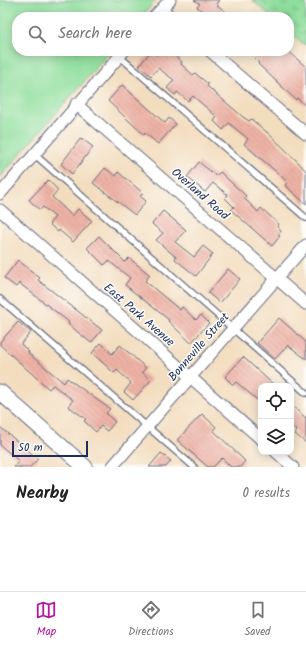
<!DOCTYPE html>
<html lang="en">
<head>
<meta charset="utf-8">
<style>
	:root { --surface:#fff; --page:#f6f6f6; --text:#222; --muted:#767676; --line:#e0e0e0; --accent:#b5179e }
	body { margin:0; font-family:Kalam,sans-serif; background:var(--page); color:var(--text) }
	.controls { position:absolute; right:12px; bottom:12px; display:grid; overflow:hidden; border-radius:8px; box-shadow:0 2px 10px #0003 }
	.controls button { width:36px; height:36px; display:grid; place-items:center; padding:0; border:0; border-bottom:1px solid var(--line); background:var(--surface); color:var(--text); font:20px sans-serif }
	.scale { position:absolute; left:12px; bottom:10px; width:76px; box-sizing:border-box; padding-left:4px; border:2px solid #1b2f5e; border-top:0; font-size:11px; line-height:14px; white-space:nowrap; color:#1b2f5e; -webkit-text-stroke:3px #fdfcf7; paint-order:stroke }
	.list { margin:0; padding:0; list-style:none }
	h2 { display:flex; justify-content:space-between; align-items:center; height:52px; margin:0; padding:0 16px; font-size:17px }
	h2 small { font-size:13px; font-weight:400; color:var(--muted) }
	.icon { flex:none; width:22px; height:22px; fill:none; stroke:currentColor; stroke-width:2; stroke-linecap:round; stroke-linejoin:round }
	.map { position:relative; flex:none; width:306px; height:467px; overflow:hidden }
	.search { position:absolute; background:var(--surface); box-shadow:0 2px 10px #0003; left:12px; right:12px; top:12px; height:44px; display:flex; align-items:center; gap:10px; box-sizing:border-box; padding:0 14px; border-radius:16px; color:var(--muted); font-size:15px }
	.sheet { height:124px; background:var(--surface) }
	nav { display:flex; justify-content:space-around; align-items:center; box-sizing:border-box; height:56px; border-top:1px solid var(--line); background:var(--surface); font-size:11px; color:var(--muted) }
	nav a { display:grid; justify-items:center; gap:2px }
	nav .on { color:var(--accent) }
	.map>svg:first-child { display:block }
	.grass { fill:#8fde9d; stroke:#55867e }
	.wetland { fill:url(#wetland-marsh); stroke:#55867e }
	.building { fill:url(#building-back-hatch) }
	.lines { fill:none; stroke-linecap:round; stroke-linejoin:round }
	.lane-casing { stroke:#676c80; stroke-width:8 }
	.street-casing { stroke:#676c80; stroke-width:13 }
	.secondary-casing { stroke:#676c80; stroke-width:17 }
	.lane { stroke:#fff; stroke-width:5.5 }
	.street { stroke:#fff; stroke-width:11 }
	.secondary { stroke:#fff; stroke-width:15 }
	.labels { text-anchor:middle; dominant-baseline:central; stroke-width:3; stroke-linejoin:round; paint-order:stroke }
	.street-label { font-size:12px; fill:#1b2f5e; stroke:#fdfcf7 }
</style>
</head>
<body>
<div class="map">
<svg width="306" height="467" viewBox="0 0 306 467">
	<defs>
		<pattern id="wetland-marsh" width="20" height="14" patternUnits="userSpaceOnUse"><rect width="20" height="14" fill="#8fde9d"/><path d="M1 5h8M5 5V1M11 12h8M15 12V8" fill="none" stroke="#7bbf8a"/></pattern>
		<pattern id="building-back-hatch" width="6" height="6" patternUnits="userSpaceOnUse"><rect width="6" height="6" fill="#eeb2a6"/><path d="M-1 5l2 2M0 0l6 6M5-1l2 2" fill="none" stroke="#cc9991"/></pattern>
	</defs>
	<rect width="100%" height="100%" fill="#fdfcf7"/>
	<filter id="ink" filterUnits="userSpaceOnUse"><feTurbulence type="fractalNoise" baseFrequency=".025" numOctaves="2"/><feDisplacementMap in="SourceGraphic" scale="8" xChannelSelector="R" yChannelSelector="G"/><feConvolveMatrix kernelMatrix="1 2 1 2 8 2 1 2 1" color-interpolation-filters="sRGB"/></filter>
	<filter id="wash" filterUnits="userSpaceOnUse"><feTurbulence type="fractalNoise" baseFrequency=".012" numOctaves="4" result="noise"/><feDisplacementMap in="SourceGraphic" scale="16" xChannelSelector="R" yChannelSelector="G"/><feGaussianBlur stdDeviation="0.9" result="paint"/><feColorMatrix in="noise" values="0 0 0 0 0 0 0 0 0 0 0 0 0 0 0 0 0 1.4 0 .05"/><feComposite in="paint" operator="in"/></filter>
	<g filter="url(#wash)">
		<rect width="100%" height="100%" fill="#f3ddbf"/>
		<!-- grass -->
		<path class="grass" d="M0 0H156L141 17H17V51H111L0 177Z"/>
		<!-- wetland -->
		<path class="wetland" d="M252 0H306V43L305 45 289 32V17H272Z"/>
		<g id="blocks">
			<!-- building -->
			<path class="building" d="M194 0H219L216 4 232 17H210L197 7 200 4Z
				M151 51 156 55 160 51H169L182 62 181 64 193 75 195 73 208 84 207 86 243 117 249 121 251 119 269 134 297 161 306 171V204L285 185 288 182 244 144 248 139 229 123 223 130 214 121 217 117 193 96 188 101 177 92 175 95 167 88 174 80 158 68 151 76 139 66Z
				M257 51H288L306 67V106L297 98 296 100 258 64 259 63 252 56Z
				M122 85 165 123 169 118 176 124 158 144 145 133 144 135 108 101Z
				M81 138 93 147 72 174 61 164Z
				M199 162 216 176 220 172 246 196 244 198 258 212 261 208 279 224 277 227 281 231 278 235 280 236 272 246 231 210 234 207 225 198 228 195 213 183 205 192 187 177Z
				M105 168 116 176 118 172 143 193 140 196 146 201 135 215 93 183Z
				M48 180 58 190 52 197 64 208 72 216 78 209 92 221 73 242 59 230 58 232 49 224 55 217 43 207 40 210 29 200Z
				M163 211 186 230 175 242 194 257 203 246 213 254 196 276 175 259 176 257 156 240 163 233 152 224Z
				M99 236 125 262 129 258 150 275 145 281 180 310 182 307 196 320 201 315 209 323 191 343 168 321 169 320 125 285 130 278 109 261 104 265 87 248Z
				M18 260 40 278 38 280 102 330 91 343 68 324 69 322 19 283 16 287 4 278Z
				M228 269 240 279 220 303 208 293Z
				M279 318 306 342V359L288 345 275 359 257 343Z
				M18 322 31 332 21 344 29 352 28 353 64 383 67 378 110 409 106 413 115 422 107 431 101 426 96 432 84 421 86 419 68 406 73 400 53 385 49 389 0 345V342Z
				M101 343 112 354 120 345 146 368 142 372 151 380 133 400 124 392 131 383 117 370 114 373 92 353Z
				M243 357 275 386H261V403L236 382 233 385 225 377Z
				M291 405 306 418V443L295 434 297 431 291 426Z
				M202 414 216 427 213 430 245 461 240 467H231L222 458 213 467H208L177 440Z
				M0 427 38 459 30 467H14L19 461 0 445Z
				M161 453 171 461 166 467H149Z"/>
		</g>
	</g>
	<g filter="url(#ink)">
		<use href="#blocks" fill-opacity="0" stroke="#676c80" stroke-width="1"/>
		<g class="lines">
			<!-- lane casing -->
			<g class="lane-casing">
				<path id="lane" d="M119 56 306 218
					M34 154 306 393
					M0 299 194 467"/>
			</g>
			<!-- street casing -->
			<g class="street-casing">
				<path id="street" d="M162 9 171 17
					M154 17 170 0
					M210 51 306 134
					M76 104 306 304
					M0 194 124 51
					M0 210 261 439
					M276 452 293 467
					M112 467 306 245"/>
			</g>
			<!-- secondary casing -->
			<g class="secondary-casing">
				<path id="secondary" d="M0 392 85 467"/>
			</g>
			<!-- lane -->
			<use href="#lane" class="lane"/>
			<!-- street -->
			<use href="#street" class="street"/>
			<!-- secondary -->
			<use href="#secondary" class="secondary"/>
		</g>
	</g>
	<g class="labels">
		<!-- street labels -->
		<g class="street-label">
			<text transform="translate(200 194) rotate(41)">Overland Road</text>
			<text transform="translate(139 315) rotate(41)">East Park Avenue</text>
			<text transform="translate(199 347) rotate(-49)">Bonneville Street</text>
		</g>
	</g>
</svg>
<div class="controls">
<button><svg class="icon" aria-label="locate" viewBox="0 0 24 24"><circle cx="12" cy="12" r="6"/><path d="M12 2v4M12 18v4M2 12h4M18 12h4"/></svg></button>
<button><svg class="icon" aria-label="layers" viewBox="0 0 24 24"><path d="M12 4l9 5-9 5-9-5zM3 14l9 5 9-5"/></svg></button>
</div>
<div class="scale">50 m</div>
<div class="search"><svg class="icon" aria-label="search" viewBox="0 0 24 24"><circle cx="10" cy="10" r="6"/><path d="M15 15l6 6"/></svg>Search here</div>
</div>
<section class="sheet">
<h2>Nearby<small>0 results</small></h2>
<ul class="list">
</ul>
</section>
<nav>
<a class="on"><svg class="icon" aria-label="map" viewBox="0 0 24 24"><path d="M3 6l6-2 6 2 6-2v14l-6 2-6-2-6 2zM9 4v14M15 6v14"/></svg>Map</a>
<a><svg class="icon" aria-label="directions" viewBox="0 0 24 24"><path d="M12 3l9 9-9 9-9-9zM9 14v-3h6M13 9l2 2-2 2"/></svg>Directions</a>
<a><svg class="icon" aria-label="saved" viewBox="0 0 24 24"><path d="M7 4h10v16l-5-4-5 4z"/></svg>Saved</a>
</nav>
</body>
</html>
